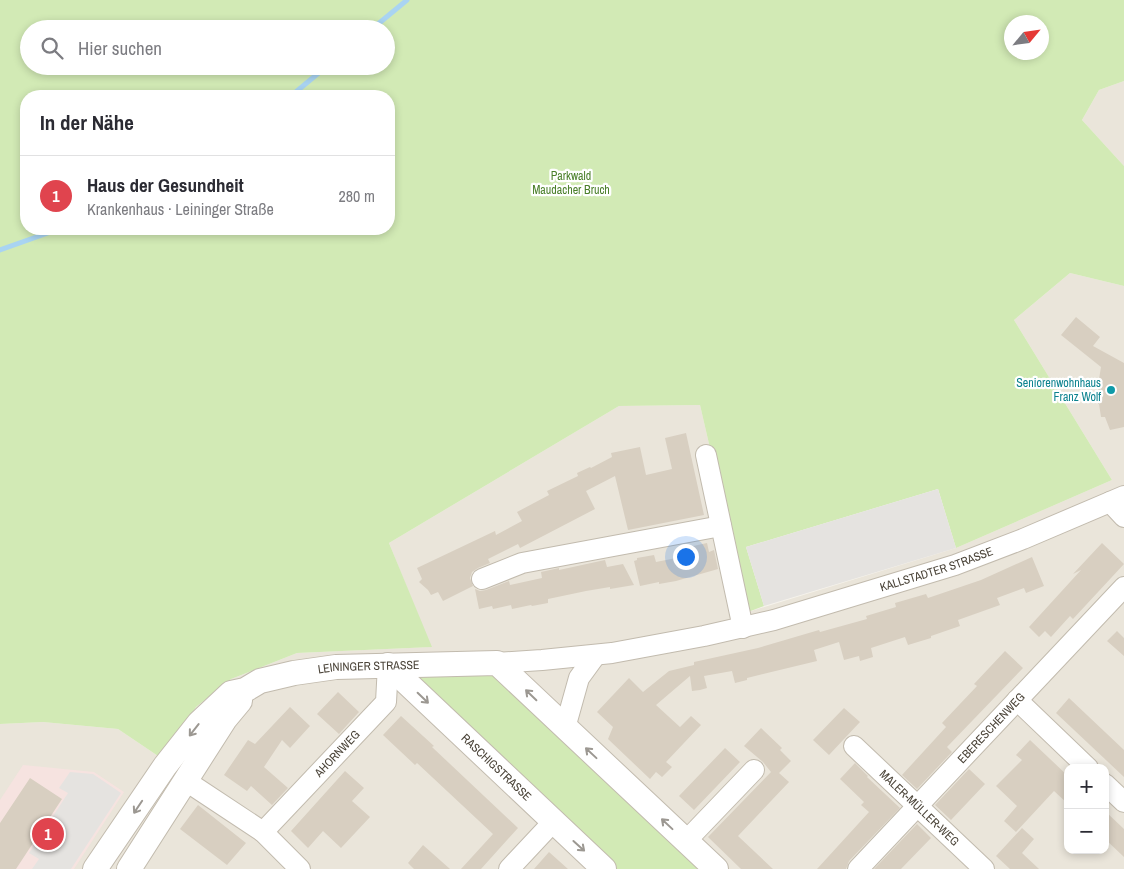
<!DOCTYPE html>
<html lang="de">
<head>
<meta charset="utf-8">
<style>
	:root { --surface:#fff; --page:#f2f2f3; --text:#2b2b33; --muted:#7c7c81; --line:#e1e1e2; --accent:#fc3f1d }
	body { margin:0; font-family:"Archivo Narrow",sans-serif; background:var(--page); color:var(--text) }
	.controls { position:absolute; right:15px; bottom:15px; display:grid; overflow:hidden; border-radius:10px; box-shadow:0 2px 8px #0003 }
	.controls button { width:45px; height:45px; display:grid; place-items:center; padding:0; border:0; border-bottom:1px solid var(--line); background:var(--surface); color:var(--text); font:25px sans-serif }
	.compass { position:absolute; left:1004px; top:15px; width:45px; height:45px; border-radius:50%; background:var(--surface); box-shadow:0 2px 8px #0003; rotate:61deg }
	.you { position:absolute; left:685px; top:556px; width:18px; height:18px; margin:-12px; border:4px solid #fff; border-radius:50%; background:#1a73e8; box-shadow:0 0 0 8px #1a73e833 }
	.badge { display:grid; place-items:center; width:32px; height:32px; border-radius:50%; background:var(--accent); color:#fff; font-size:16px; font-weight:700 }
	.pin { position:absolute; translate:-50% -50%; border:2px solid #fff; box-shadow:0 1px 5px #0006 }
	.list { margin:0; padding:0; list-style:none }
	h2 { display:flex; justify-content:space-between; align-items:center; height:65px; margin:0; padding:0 20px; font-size:21px }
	h2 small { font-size:16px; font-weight:400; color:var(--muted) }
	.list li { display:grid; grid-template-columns:32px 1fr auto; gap:15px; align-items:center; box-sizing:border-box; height:80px; padding:0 20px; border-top:1px solid var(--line) }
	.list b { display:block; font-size:19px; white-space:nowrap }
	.list p { margin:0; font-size:16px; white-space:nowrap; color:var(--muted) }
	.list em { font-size:16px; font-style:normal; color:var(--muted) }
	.icon { flex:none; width:28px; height:28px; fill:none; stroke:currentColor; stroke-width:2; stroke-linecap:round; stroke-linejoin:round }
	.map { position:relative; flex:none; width:1124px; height:869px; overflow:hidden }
	.search { position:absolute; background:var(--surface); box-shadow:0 2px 8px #0003; left:20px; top:20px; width:375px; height:55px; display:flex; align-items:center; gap:12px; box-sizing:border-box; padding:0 18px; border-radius:28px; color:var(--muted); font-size:19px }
	.panel { position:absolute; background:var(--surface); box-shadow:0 2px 8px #0003; left:20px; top:90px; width:375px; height:145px; border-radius:20px }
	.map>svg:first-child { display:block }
	.residential { fill:#eae5da; fill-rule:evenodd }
	.medical { fill:#f6e3e0 }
	.green { fill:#d2eab5; fill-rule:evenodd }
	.parking { fill:#e5e3e0 }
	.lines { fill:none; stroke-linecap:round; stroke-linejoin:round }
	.stream { stroke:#a9d4f2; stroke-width:5 }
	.building { fill:#d8cfc1 }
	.minor-casing { stroke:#c2bbae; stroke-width:22 }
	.tertiary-casing { stroke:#c2bbae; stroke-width:26 }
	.minor { stroke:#fff; stroke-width:20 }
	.tertiary { stroke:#fff; stroke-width:24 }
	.oneway { stroke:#9c9892 }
	.culture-dot { fill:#0f9aa8; stroke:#fff; stroke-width:2 }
	.labels { text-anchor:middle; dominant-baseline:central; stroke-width:4.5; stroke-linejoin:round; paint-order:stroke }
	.park-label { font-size:12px; fill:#4a7f2a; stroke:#fff }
	.culture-label { font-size:12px; fill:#0d838f; stroke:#fff; text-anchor:end }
	.street-label { font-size:12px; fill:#4b4439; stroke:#fff }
</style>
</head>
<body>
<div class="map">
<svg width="1124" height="869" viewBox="0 0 1124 869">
	<rect width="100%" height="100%" fill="#f6f3ec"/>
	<!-- residential -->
	<path class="residential" d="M1124 81V166L1082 120 1099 90Z
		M1070 273 1124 286V869H0V724L43 722 118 729 164 760 196 707 231 679 297 653 431 647 389 543 619 406 700 405 748 612 956 548 1112 480 1014 320ZM1068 768H1105V850H1068Z"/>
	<!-- medical -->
	<path class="medical" d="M23 765 94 772 124 792 74 869H0V800Z"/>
	<!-- green -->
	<path class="green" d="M0 0H1124V81L1099 90 1082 120 1124 166V286L1070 273 1014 320 1112 480 956 548 938 489 746 547 764 606 748 612 700 405 619 406 389 543 432 647 297 653 231 679 196 707 164 760 118 729 43 722 0 724ZM1012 22H1042V52H1012ZM29 29H386V66H29ZM26 96H389V229H26Z
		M497 663 716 869H604L388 665Z"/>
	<!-- parking -->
	<path class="parking" d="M938 489 956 548 764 606 746 547Z
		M70 772 93 774 121 793 71 869H32L39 859 29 853 68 793 59 788Z"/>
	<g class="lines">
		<!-- stream -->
		<path class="stream" d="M372 29 407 0
			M291 96 327 66
			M0 250 59 229"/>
	</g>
	<!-- building -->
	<path class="building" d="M1076 317 1100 337 1093 346 1124 363V427L1110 430 1105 417H1101L1099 404H1098V385L1101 367 1061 335Z
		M686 433 704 515 628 530 615 476 586 491 595 509 520 548 518 544 488 559 490 563 478 568 472 572 470 578 473 586 443 601 438 592 431 595 428 590 419 582 422 579 417 568 495 531 496 535 522 521 517 512 549 495 547 491 578 476 577 473 590 467 591 468 612 457 611 453 640 447 646 475 672 469 665 438Z
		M707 543 709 552 714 550 718 569 676 581 659 584V582L640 586 634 561 637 560V558L654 555 656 562 686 556 684 548Z
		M1102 543 1124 564 1073 619 1070 616 1051 637 1045 631 1039 637 1029 627 1081 570 1073 574Z
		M1032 557 1044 586 1026 593 1024 588 997 598 1000 605 958 620 960 626 931 636V638L908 645 905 637 871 648 873 657 860 661 859 656 844 660 839 642 814 650 817 661 747 678V680L735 683 732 671 704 676 707 688 700 690 692 691 690 676 656 705 680 727 691 716 701 725 666 762 672 767 662 777 656 772 650 779 608 739 613 727 597 712 629 678 643 692 669 671 694 665V662L758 648 819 630 820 632 867 619 866 616 896 607 895 603 926 594 928 598 981 580Z
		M605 560 607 567 623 564 634 585 610 589V587L586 591 548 599V603L532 606 531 605 512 609 511 605 493 609 492 606 479 609 475 589 480 591 486 590 509 581 510 585 542 578 541 572 559 568V570Z
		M1117 631 1124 638V656L1107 641Z
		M1005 651 1023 668 947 747 952 752 917 789 902 775 946 727 942 723 977 686 974 684Z
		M338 692 359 712 339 734 317 714Z
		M1069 698 1124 750V777L1056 713Z
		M290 707 310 726 290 748 282 740 264 767 288 788 272 805 251 786 247 791 224 775 248 740 255 744Z
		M844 708 860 722 829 755 813 740Z
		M401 716 434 746 432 747 518 828 481 869H461L493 834 417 763 415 765 383 735Z
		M761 728 782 748 780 750 791 761 779 773 789 782 738 836 773 869H741L708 837 771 772 763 762 744 746Z
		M1030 740 1068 776V804L1054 791 1016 832 1004 821 1017 806 996 786 1022 760 1016 755Z
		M725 748 740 762 694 810 679 796Z
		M855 763 868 776 867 777 900 808 849 861 846 869H817L869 812 861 805 864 802 840 779Z
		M969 769 985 784 951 820 935 805Z
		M345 771 364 788 352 801 370 817 341 848 323 831 308 848 291 831Z
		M30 778 62 799 16 869H0V823Z
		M198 805 246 843 227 865 180 829Z
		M1105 811 1124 829V857L1105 839Z
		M917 824 931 838 901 869H874Z
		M1022 828 1034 839 1022 853 1039 869H1010L996 856Z
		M423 845 450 869H414L408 863Z
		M549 852 568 869H534Z"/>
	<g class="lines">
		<!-- minor casing -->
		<g class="minor-casing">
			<g id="minor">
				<path d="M706 455 743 628"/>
				<path d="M1110 502 1124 517"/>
				<path d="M482 579 522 563 721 526"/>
				<path id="s1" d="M497 663 542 660 612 653 704 636 774 620 955 565 1023 539 1124 496"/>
				<path d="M1017 700 1088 768"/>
				<path d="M565 728 579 678 595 656"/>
				<path id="s2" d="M854 746 984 869"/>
				<path d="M186 781 263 832 300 869"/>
				<path d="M1105 784 1124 802"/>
				<path id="s3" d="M263 832 386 702 388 665"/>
				<path d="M686 841 754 770"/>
				<path d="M509 869 553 822"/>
				<path id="s4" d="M858 869 1124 587"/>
			</g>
		</g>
		<!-- tertiary casing -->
		<g class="tertiary-casing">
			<g id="tertiary">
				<path id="s5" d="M388 665 604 869"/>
				<path id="s6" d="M95 869 165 766 199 723 231 693 245 690 260 681 294 673 336 667 497 663 716 869"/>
				<path d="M129 869 225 719 240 701"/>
			</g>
		</g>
		<!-- minor -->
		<use href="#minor" class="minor"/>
		<!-- tertiary -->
		<use href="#tertiary" class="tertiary"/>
	</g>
	<!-- one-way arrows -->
	<defs><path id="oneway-shaft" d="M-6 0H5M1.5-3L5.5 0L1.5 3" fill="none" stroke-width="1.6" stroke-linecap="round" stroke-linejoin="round" transform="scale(1.25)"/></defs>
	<g class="oneway">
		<use href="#oneway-shaft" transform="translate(531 695) rotate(-136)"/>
		<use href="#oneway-shaft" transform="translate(423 698) rotate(44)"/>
		<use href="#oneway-shaft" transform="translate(194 730) rotate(128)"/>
		<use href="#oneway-shaft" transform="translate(591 753) rotate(-137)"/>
		<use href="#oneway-shaft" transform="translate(138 807) rotate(124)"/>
		<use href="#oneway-shaft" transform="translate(667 824) rotate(-137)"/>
		<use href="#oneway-shaft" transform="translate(579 846) rotate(42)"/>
	</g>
	<!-- markers -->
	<circle class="culture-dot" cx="1111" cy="390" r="5"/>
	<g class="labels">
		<!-- park labels -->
		<g class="park-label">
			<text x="571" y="176">Parkwald<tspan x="571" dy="14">Maudacher Bruch</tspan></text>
		</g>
		<!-- culture labels -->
		<g class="culture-label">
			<text x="1101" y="383">Seniorenwohnhaus<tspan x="1101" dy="14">Franz Wolf</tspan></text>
		</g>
		<!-- street labels -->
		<g class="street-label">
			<text stroke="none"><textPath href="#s1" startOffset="451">KALLSTADTER STRASSE</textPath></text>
			<text stroke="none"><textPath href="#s6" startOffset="365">LEININGER STRASSE</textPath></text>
			<text stroke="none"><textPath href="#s4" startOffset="194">EBERESCHENWEG</textPath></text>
			<text stroke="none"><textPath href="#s3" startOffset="108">AHORNWEG</textPath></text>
			<text stroke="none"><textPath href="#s5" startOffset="149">RASCHIGSTRASSE</textPath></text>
			<text stroke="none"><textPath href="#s2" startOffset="90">MALER-MÜLLER-WEG</textPath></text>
		</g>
	</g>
</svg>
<div class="controls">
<button>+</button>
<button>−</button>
</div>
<svg class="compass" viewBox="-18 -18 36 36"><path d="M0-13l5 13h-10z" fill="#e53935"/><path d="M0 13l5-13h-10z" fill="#7c7c81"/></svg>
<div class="you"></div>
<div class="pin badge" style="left:48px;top:834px;background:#e0444e">1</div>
<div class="search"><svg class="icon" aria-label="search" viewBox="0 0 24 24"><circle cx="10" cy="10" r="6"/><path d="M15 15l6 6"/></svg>Hier suchen</div>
<section class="panel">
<h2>In der Nähe<small></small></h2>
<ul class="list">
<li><span class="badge" style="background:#e0444e">1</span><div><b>Haus der Gesundheit</b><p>Krankenhaus · Leininger Straße</p></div><em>280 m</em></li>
</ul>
</section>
</div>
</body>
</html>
